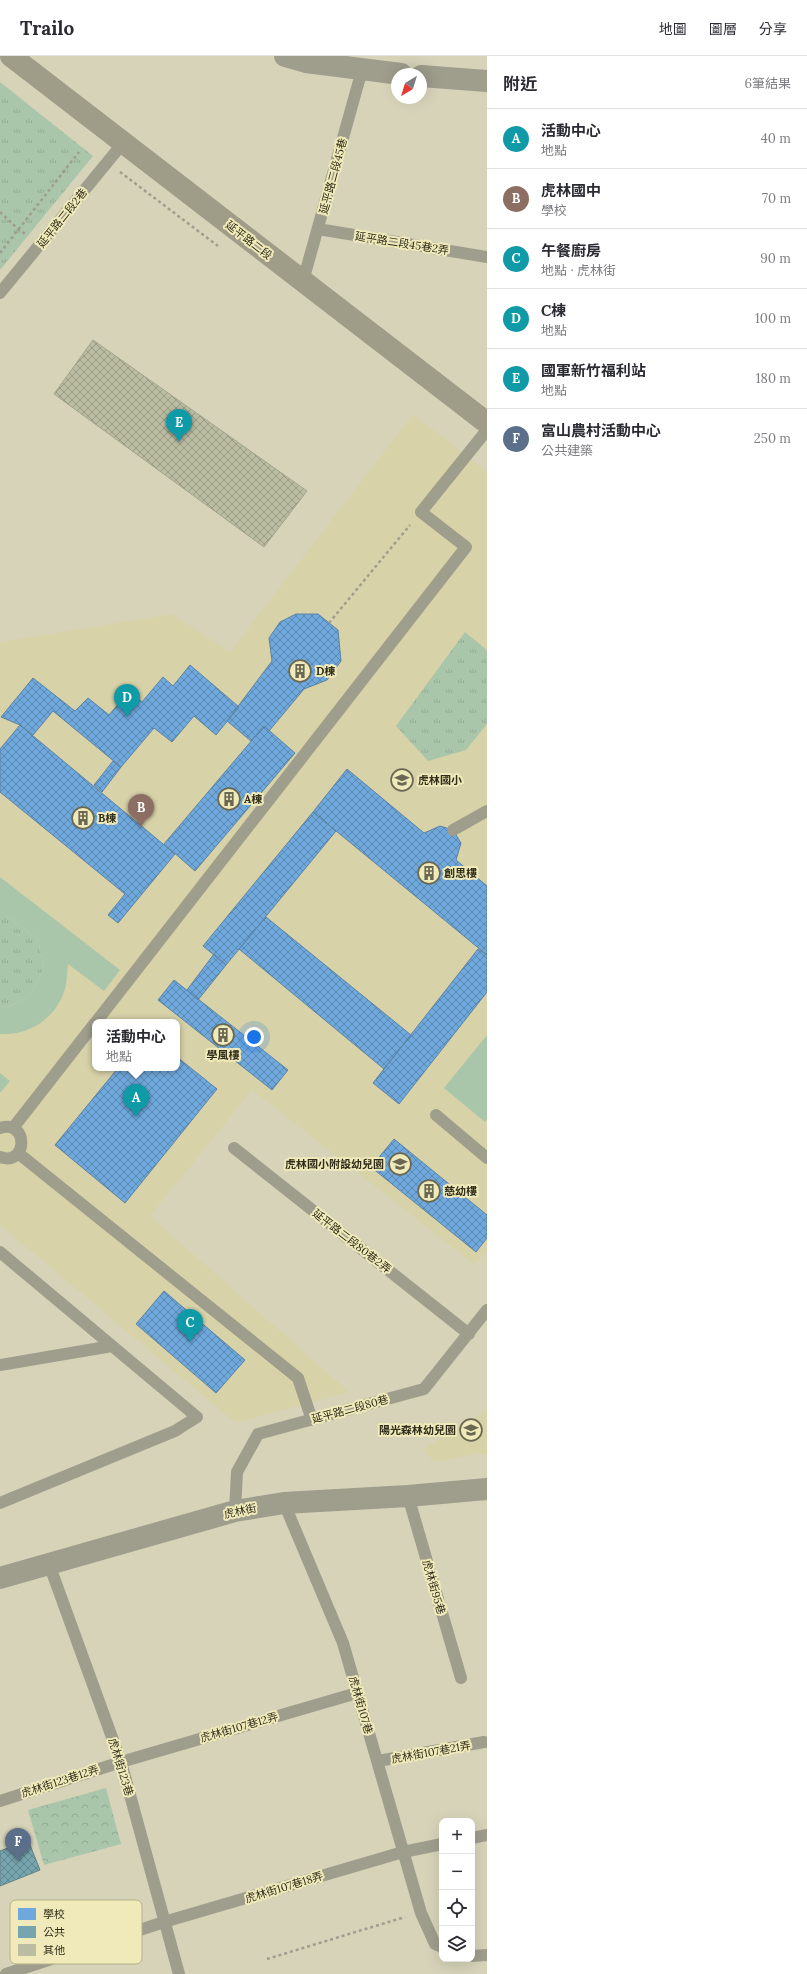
<!DOCTYPE html>
<html lang="zh-TW">
<head>
<meta charset="utf-8">
<style>
	:root { --surface:#fff; --page:#f2f2f3; --text:#2b2b33; --muted:#7c7c81; --line:#e1e1e2; --accent:#0b8043 }
	body { margin:0; font-family:Lora,"Noto Sans TC",serif; background:var(--page); color:var(--text) }
	.controls { position:absolute; right:12px; bottom:12px; display:grid; overflow:hidden; border-radius:8px; box-shadow:0 4px 16px #0002 }
	.controls button { width:36px; height:36px; display:grid; place-items:center; padding:0; border:0; border-bottom:1px solid var(--line); background:var(--surface); color:var(--text); font:20px sans-serif }
	.compass { position:absolute; left:391px; top:12px; width:36px; height:36px; border-radius:50%; background:var(--surface); box-shadow:0 4px 16px #0002; rotate:218deg }
	.you { position:absolute; left:254px; top:981px; width:14px; height:14px; margin:-10px; border:3px solid #fff; border-radius:50%; background:#1a73e8; box-shadow:0 0 0 6px #1a73e833 }
	.badge { display:grid; place-items:center; width:26px; height:26px; border-radius:50%; background:var(--accent); color:#fff; font-size:13px; font-weight:700 }
	.pin { position:absolute; translate:-50% -33px; filter:drop-shadow(0 1px 2px #0008) }
	.pin::after { content:''; position:absolute; top:21px; width:14px; height:12px; background:inherit; clip-path:polygon(0 0,100% 0,50% 100%) }
	.popup { position:absolute; left:92px; top:963px; width:88px; height:52px; box-sizing:border-box; display:grid; place-content:center; border-radius:8px; background:var(--surface); filter:drop-shadow(0 1px 3px #0005); font-size:13px; white-space:nowrap; color:var(--muted) }
	.popup b { font-size:15px; color:var(--text) }
	.popup::after { content:''; position:absolute; left:50%; top:100%; margin-left:-8px; border:8px solid transparent; border-top-color:var(--surface) }
	.list { margin:0; padding:0; list-style:none }
	h2 { display:flex; justify-content:space-between; align-items:center; height:52px; margin:0; padding:0 16px; font-size:17px }
	h2 small { font-size:13px; font-weight:400; color:var(--muted) }
	.list li { display:grid; grid-template-columns:26px 1fr auto; gap:12px; align-items:center; box-sizing:border-box; height:60px; padding:0 16px; border-top:1px solid var(--line) }
	.list b { display:block; font-size:15px; white-space:nowrap }
	.list p { margin:0; font-size:13px; white-space:nowrap; color:var(--muted) }
	.list em { font-size:13px; font-style:normal; color:var(--muted) }
	.icon { flex:none; width:22px; height:22px; fill:none; stroke:currentColor; stroke-width:2; stroke-linecap:round; stroke-linejoin:round }
	.map { position:relative; flex:none; width:487px; height:1918px; overflow:hidden }
	header { display:flex; align-items:center; gap:24px; box-sizing:border-box; height:56px; padding:0 20px; background:var(--surface); border-bottom:1px solid var(--line) }
	header strong { font-size:19px }
	nav { display:flex; gap:22px; margin-inline-start:auto; font-size:14px }
	main { display:flex }
	aside { flex:1; background:var(--surface) }
	.map>svg:first-child { display:block }
	.built { fill:#d7d2a8; fill-rule:evenodd }
	.grass { fill:url(#grass-tufts) }
	.forest { fill:url(#forest-crowns) }
	.garden { fill:#a9c6ab }
	.schools { fill:url(#schools-cross-hatch); stroke:#5c83a2 }
	.public { fill:url(#public-cross-hatch); stroke:#618183 }
	.building { fill:url(#building-cross-hatch); stroke:#a2a390 }
	.lines { fill:none; stroke-linecap:round; stroke-linejoin:round }
	.path { stroke:#9f9d8d; stroke-width:2.5; stroke-dasharray:3 3; stroke-linecap:butt }
	.lane { stroke:#9f9d8c; stroke-width:12 }
	.street { stroke:#9f9d8c; stroke-width:22 }
	.secondary { stroke:#9f9c88; stroke-width:22 }
	.labels { text-anchor:middle; dominant-baseline:central; stroke-width:4; stroke-linejoin:round; paint-order:stroke }
	.street-label { font-size:11px; fill:#302e1b; stroke:#f0eaba }
	.poi-label { font-size:11px; font-weight:bold; fill:#302e1b; stroke:#f0eaba; text-anchor:start }
	.key { fill:#f0eaba; stroke:#b6b28a; stroke-width:1 }
	.key-label { font-size:11px; fill:#302e1b }
</style>
</head>
<body>
<header>
<strong>Trailo</strong>
<nav><a>地圖</a><a>圖層</a><a>分享</a></nav>
</header>
<main>
<div class="map">
<svg width="487" height="1918" viewBox="0 0 487 1918">
	<defs>
		<pattern id="grass-tufts" width="24" height="20" patternUnits="userSpaceOnUse"><rect width="24" height="20" fill="#a9c6ab"/><path d="M3 7l-1-3M5 7V3M7 7l1-3M15 17l-1-3M17 17v-4M19 17l1-3" fill="none" stroke="#92aa93"/></pattern>
		<pattern id="forest-crowns" width="20" height="18" patternUnits="userSpaceOnUse"><rect width="20" height="18" fill="#a9c6ab"/><path d="M2 6a3 3 0 1 1 6 0M12 15a3 3 0 1 1 6 0" fill="none" stroke="#92aa93"/></pattern>
		<pattern id="schools-cross-hatch" width="8" height="8" patternUnits="userSpaceOnUse"><rect width="8" height="8" fill="#6fa8dc"/><path d="M0 0l8 8M0 8l8-8" fill="none" stroke="#5c89b2"/></pattern>
		<pattern id="public-cross-hatch" width="8" height="8" patternUnits="userSpaceOnUse"><rect width="8" height="8" fill="#76a5af"/><path d="M0 0l8 8M0 8l8-8" fill="none" stroke="#61878e"/></pattern>
		<pattern id="building-cross-hatch" width="8" height="8" patternUnits="userSpaceOnUse"><rect width="8" height="8" fill="#babda2"/><path d="M0 0l8 8M0 8l8-8" fill="none" stroke="#989a83"/></pattern>
	</defs>
	<rect width="100%" height="100%" fill="#d6d3b9"/>
	<!-- built -->
	<path class="built" d="M413 358 487 416V1194L475 1209 252 1034 150 1160 349 1336 236 1367 0 1169V586L172 558 230 596ZM95 966H177V1012H95Z
		M487 1354V1399L475 1398 435 1406 422 1394Z"/>
	<!-- grass -->
	<path class="grass" d="M0 26 93 100 0 214Z
		M465 576 487 594V668L466 694 428 705 396 670Z
		M0 855 38 883 44 912 30 939 8 951 0 950Z"/>
	<!-- forest -->
	<path class="forest" d="M106 1732 121 1788 44 1809 28 1754Z"/>
	<!-- garden -->
	<path class="garden" d="M0 821 120 914 104 935 68 908C67 915 67 922 66 929 59 960 31 980 0 978V950L8 951 30 939 44 912 38 883 0 855Z
		M487 979V1063L485 1066 444 1032Z
		M0 1017 10 1025 0 1037Z"/>
	<!-- schools -->
	<path class="schools" d="M296 558H318L338 574 341 605 327 624 304 633 269 675 264 670 251 685 227 665 272 605 269 582 280 566Z
		M190 609 239 651 216 679 194 660 172 686 154 672 121 711 53 655 33 679 20 669 1 661 33 622 75 655 88 642 109 659 129 635 142 646 163 621 173 630Z
		M20 669 175 798 118 867 108 859 125 838 0 736V693Z
		M264 670 295 697 195 815 164 788Z
		M113 705 121 711 102 736 94 729Z
		M347 713 424 777 440 770 453 774 461 787 456 804 487 830V899L313 756Z
		M313 756 336 775 226 909 203 890Z
		M266 861 411 979 384 1013 239 893Z
		M478 893 487 899V936L399 1048 373 1027Z
		M214 898 226 909 198 944 187 934Z
		M174 924 288 1014 272 1034 158 944Z
		M177 1001 217 1033 125 1147 55 1089 118 1012H177Z
		M394 1083 487 1159V1182L476 1196 371 1111Z
		M164 1235 245 1304 216 1337 136 1268Z"/>
	<!-- public -->
	<path class="public" d="M28 1784 40 1814 0 1830V1795Z"/>
	<!-- building -->
	<path class="building" d="M93 284 307 435 264 491 54 338Z"/>
	<g class="lines">
		<!-- path -->
		<path class="path" d="M120 116 218 190
			M0 156 19 174 27 179
			M0 197 79 96
			M329 567 410 469
			M267 1903 405 1861"/>
		<!-- lane -->
		<path class="lane" d="M318 173 487 201
			M303 225 362 14
			M0 237 123 87
			M453 774 487 755
			M96 966 466 491 421 456 487 374
			M436 1059 487 1102
			M0 1072C29 1063 28 1111 0 1101
			M13 1072 95 967
			M234 1092 469 1278
			M18 1097 298 1322 312 1364
			M0 1196 197 1361 175 1375 0 1447
			M0 1309 112 1290
			M408 1440 461 1622
			M284 1447 343 1587 421 1857 435 1888 442 1891
			M235 1455 237 1416 258 1378 424 1333 487 1254
			M49 1508 121 1706 179 1918
			M378 1705 484 1686
			M0 1745 121 1706 357 1637
			M472 1782 487 1779
			M472 1900 487 1899
			M6 1918 164 1866 403 1796 442 1788"/>
		<!-- street -->
		<path class="street" d="M285 0 306 6 401 18
			M421 20 487 25
			M0 1522 235 1455 284 1447 408 1440 487 1433"/>
		<!-- secondary -->
		<path class="secondary" d="M11 0 487 367"/>
	</g>
	<!-- icons -->
	<defs>
		<g id="building-ring" transform="scale(1.15)"><circle r="9.5" fill="#f0eaba" stroke="#6a6852" stroke-width="1.5"/><path d="M-4-6H4V6H1V3H-1V6H-4ZM-2.5-4.3h1.7v1.8h-1.7ZM.8-4.3h1.7v1.8H.8ZM-2.5-1h1.7V.8h-1.7ZM.8-1h1.7V.8H.8Z" fill="#6a6852"/></g>
		<g id="school-ring" transform="scale(1.15)"><circle r="9.5" fill="#f0eaba" stroke="#6a6852" stroke-width="1.5"/><path d="M0-5L7-2L0 1L-7-2ZM-4 1L0 2.5L4 1V4Q0 6-4 4Z" fill="#6a6852"/></g>
	</defs>
	<g fill-rule="evenodd">
		<use href="#building-ring" x="300" y="615"/>
		<use href="#school-ring" x="402" y="724"/>
		<use href="#building-ring" x="229" y="743"/>
		<use href="#building-ring" x="83" y="762"/>
		<use href="#building-ring" x="429" y="817"/>
		<use href="#building-ring" x="223" y="979"/>
		<use href="#school-ring" x="400" y="1108"/>
		<use href="#building-ring" x="429" y="1135"/>
		<use href="#school-ring" x="471" y="1374"/>
	</g>
	<g class="labels">
		<!-- street labels -->
		<g class="street-label">
			<text transform="translate(333 120) rotate(-75)">延平路二段45巷</text>
			<text transform="translate(62 162) rotate(-51)">延平路二段2巷</text>
			<text transform="translate(249 184) rotate(38)">延平路二段</text>
			<text transform="translate(402 187) rotate(9)">延平路二段45巷2弄</text>
			<text transform="translate(352 1185) rotate(38)">延平路二段80巷2弄</text>
			<text transform="translate(350 1353) rotate(-15)">延平路二段80巷</text>
			<text transform="translate(240 1455) rotate(-12)">虎林街</text>
			<text transform="translate(434 1531) rotate(74)">虎林街95巷</text>
			<text transform="translate(361 1649) rotate(74)">虎林街107巷</text>
			<text transform="translate(239 1671) rotate(-16)">虎林街107巷12弄</text>
			<text transform="translate(431 1696) rotate(-10)">虎林街107巷21弄</text>
			<text transform="translate(121 1711) rotate(73)">虎林街123巷</text>
			<text transform="translate(60 1725) rotate(-18)">虎林街123巷12弄</text>
			<text transform="translate(284 1831) rotate(-17)">虎林街107巷18弄</text>
		</g>
		<!-- poi labels -->
		<g class="poi-label">
			<text x="316" y="615">D棟</text>
			<text x="418" y="724">虎林國小</text>
			<text x="244" y="743">A棟</text>
			<text x="98" y="762">B棟</text>
			<text x="444" y="817">創思樓</text>
			<text x="223" y="999" text-anchor="middle">學風樓</text>
			<text x="384" y="1108" text-anchor="end">虎林國小附設幼兒園</text>
			<text x="444" y="1135">慈幼樓</text>
			<text x="456" y="1374" text-anchor="end">陽光森林幼兒園</text>
		</g>
	</g>
	<!-- legend -->
	<rect x="10" y="1844" width="132" height="64" rx="6" class="key"/>
	<rect x="18" y="1852" width="18" height="12" fill="#6fa8dc"/>
	<rect x="18" y="1870" width="18" height="12" fill="#76a5af"/>
	<rect x="18" y="1888" width="18" height="12" fill="#babda2"/>
	<g class="key-label">
		<text x="43" y="1862">學校</text>
		<text x="43" y="1880">公共</text>
		<text x="43" y="1898">其他</text>
	</g>
</svg>
<div class="controls">
<button>+</button>
<button>−</button>
<button><svg class="icon" aria-label="locate" viewBox="0 0 24 24"><circle cx="12" cy="12" r="6"/><path d="M12 2v4M12 18v4M2 12h4M18 12h4"/></svg></button>
<button><svg class="icon" aria-label="layers" viewBox="0 0 24 24"><path d="M12 4l9 5-9 5-9-5zM3 14l9 5 9-5"/></svg></button>
</div>
<svg class="compass" viewBox="-18 -18 36 36"><path d="M0-13l5 13h-10z" fill="#e53935"/><path d="M0 13l5-13h-10z" fill="#7c7c81"/></svg>
<div class="you"></div>
<div class="pin badge" style="left:136px;top:1061px;background:#0f9aa8">A</div>
<div class="popup"><b>活動中心</b>地點</div>
<div class="pin badge" style="left:141px;top:771px;background:#8d6e63">B</div>
<div class="pin badge" style="left:190px;top:1286px;background:#0f9aa8">C</div>
<div class="pin badge" style="left:127px;top:661px;background:#0f9aa8">D</div>
<div class="pin badge" style="left:179px;top:386px;background:#0f9aa8">E</div>
<div class="pin badge" style="left:18px;top:1805px;background:#5c6f8a">F</div>
</div>
<aside>
<h2>附近<small>6筆結果</small></h2>
<ul class="list">
<li><span class="badge" style="background:#0f9aa8">A</span><div><b>活動中心</b><p>地點</p></div><em>40 m</em></li>
<li><span class="badge" style="background:#8d6e63">B</span><div><b>虎林國中</b><p>學校</p></div><em>70 m</em></li>
<li><span class="badge" style="background:#0f9aa8">C</span><div><b>午餐廚房</b><p>地點 · 虎林街</p></div><em>90 m</em></li>
<li><span class="badge" style="background:#0f9aa8">D</span><div><b>C棟</b><p>地點</p></div><em>100 m</em></li>
<li><span class="badge" style="background:#0f9aa8">E</span><div><b>國軍新竹福利站</b><p>地點</p></div><em>180 m</em></li>
<li><span class="badge" style="background:#5c6f8a">F</span><div><b>富山農村活動中心</b><p>公共建築</p></div><em>250 m</em></li>
</ul>
</aside>
</main>
</body>
</html>
